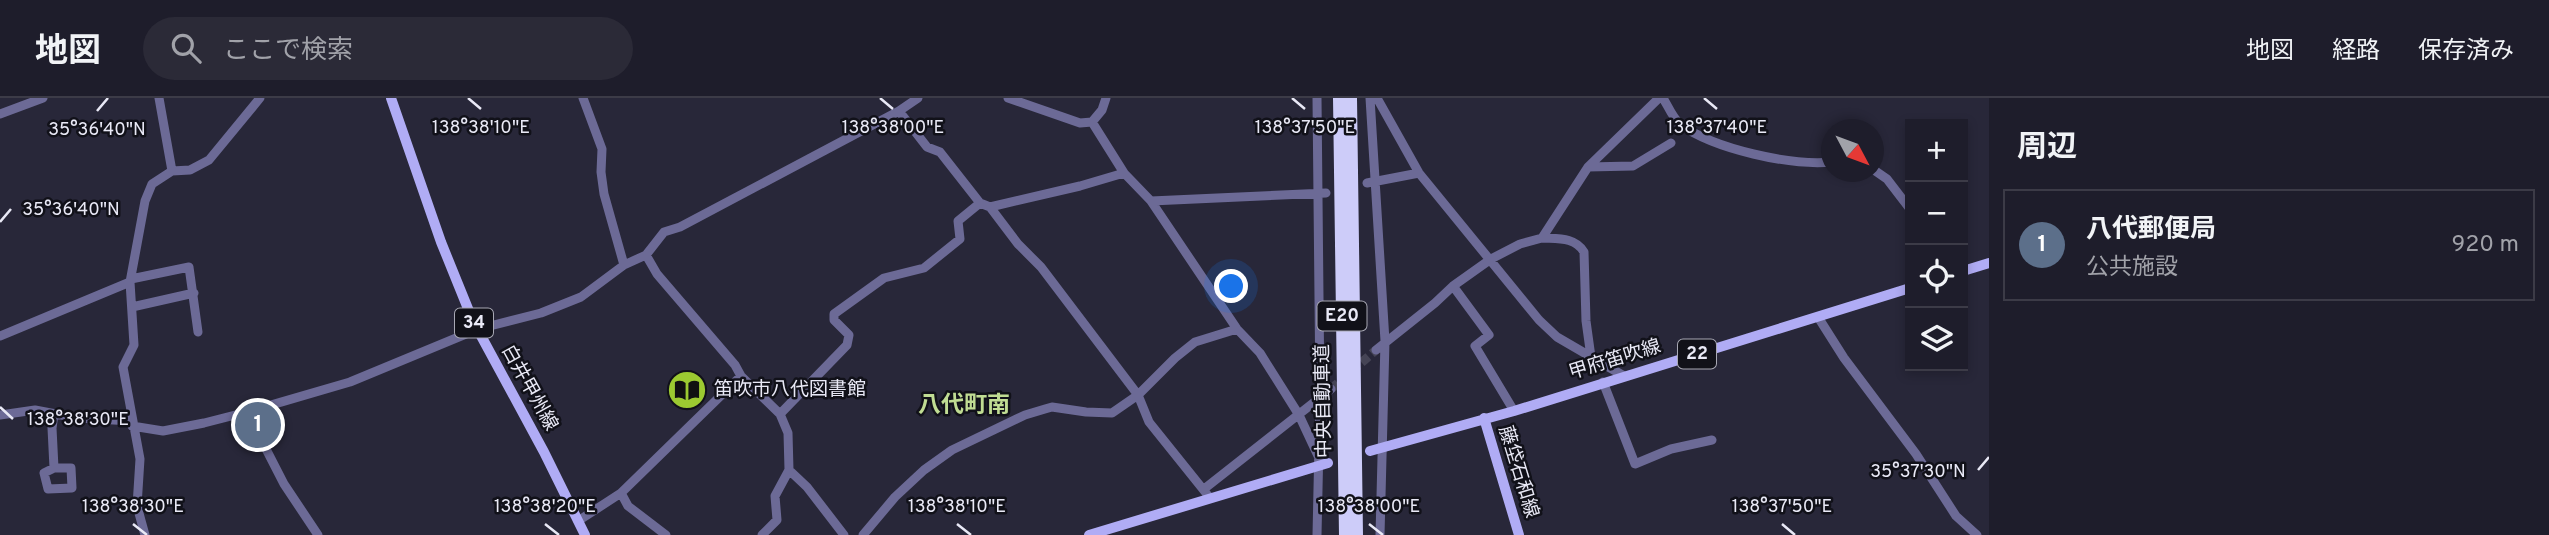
<!DOCTYPE html>
<html lang="ja">
<head>
<meta charset="utf-8">
<style>
	:root { --surface:#1e1d2b; --page:#2b2a37; --text:#f1f3f6; --muted:#a1a2a9; --line:#3c3b47; --accent:#db2777 }
	body { margin:0; font-family:Overpass,"Noto Sans JP",sans-serif; background:var(--page); color:var(--text) }
	.controls { position:absolute; right:21px; top:21px; display:grid; overflow:hidden; border-radius:0px; box-shadow:0 4px 10px #0003 }
	.controls button { width:63px; height:63px; display:grid; place-items:center; padding:0; border:0; border-bottom:2px solid var(--line); background:var(--surface); color:var(--text); font:35px sans-serif }
	.compass { position:absolute; left:1821px; top:21px; width:63px; height:63px; border-radius:50%; background:var(--surface); box-shadow:0 4px 10px #0003; rotate:131deg }
	.you { position:absolute; left:1232px; top:189px; width:24px; height:24px; margin:-18px; border:5px solid #fff; border-radius:50%; background:#1a73e8; box-shadow:0 0 0 10px #1a73e833 }
	.badge { display:grid; place-items:center; width:46px; height:46px; border-radius:50%; background:var(--accent); color:#fff; font-size:23px; font-weight:700 }
	.pin { position:absolute; translate:-50% -50%; border:4px solid #fff; box-shadow:0 2px 7px #0006 }
	.list { margin:0; padding:0; list-style:none }
	h2 { display:flex; justify-content:space-between; align-items:center; height:91px; margin:0; padding:0 28px; font-size:30px }
	h2 small { font-size:23px; font-weight:400; color:var(--muted) }
	.list li { display:grid; grid-template-columns:46px 1fr auto; gap:21px; align-items:center; box-sizing:border-box; height:112px; margin:0 14px 14px; padding:0 14px; border:2px solid var(--line); border-radius:0px }
	.list b { display:block; font-size:26px; white-space:nowrap }
	.list p { margin:0; font-size:23px; white-space:nowrap; color:var(--muted) }
	.list em { font-size:23px; font-style:normal; color:var(--muted) }
	.icon { flex:none; width:38px; height:38px; fill:none; stroke:currentColor; stroke-width:2; stroke-linecap:round; stroke-linejoin:round }
	.map { position:relative; flex:none; width:1989px; height:437px; overflow:hidden }
	header { display:flex; align-items:center; gap:42px; box-sizing:border-box; height:98px; padding:0 35px; background:var(--surface); border-bottom:2px solid var(--line) }
	header strong { font-size:33px }
	nav { display:flex; gap:38px; margin-inline-start:auto; font-size:24px }
	.search { width:490px; height:63px; background:var(--page); display:flex; align-items:center; gap:18px; box-sizing:border-box; padding:0 24px; border-radius:38px; color:var(--muted); font-size:26px }
	main { display:flex }
	aside { flex:1; background:var(--surface) }
	.map>svg:first-child { display:block }
	.lines { fill:none; stroke-linecap:round; stroke-linejoin:round }
	.minor-tunnel { stroke:#454455; stroke-width:9; stroke-dasharray:9 4.5; stroke-linecap:butt }
	.minor { stroke:#6c6a96; stroke-width:9 }
	.major { stroke:#b0acf5; stroke-width:10 }
	.highway { stroke:#cdccf9; stroke-width:12 }
	.ticks { fill:none; stroke:#e9e9f6; stroke-width:2.5 }
	.labels { text-anchor:middle; dominant-baseline:central; stroke-width:5; stroke-linejoin:round; paint-order:stroke }
	.shield { fill:#111119; stroke:#a8a8b4; stroke-width:2 }
	.shield-label { font-size:18px; font-weight:bold; fill:#e9e9f6 }
	.street-label { font-size:19px; fill:#e9e9f6; stroke:#111119 }
	.poi-label { font-size:19px; fill:#e9e9f6; stroke:#111119; text-anchor:start }
	.quarter-label { font-size:23px; font-weight:bold; fill:#c0dc93; stroke:#111119 }
	.ticks-label { font-size:18px; text-anchor:middle; fill:#e9e9f6; stroke:#111119; stroke-width:5; stroke-linejoin:round; paint-order:stroke }
</style>
</head>
<body>
<header>
<strong>地図</strong>
<div class="search"><svg class="icon" aria-label="search" viewBox="0 0 24 24"><circle cx="10" cy="10" r="6"/><path d="M15 15l6 6"/></svg>ここで検索</div>
<nav><a>地図</a><a>経路</a><a>保存済み</a></nav>
</header>
<main>
<div class="map">
<svg width="1989" height="437" viewBox="0 0 1989 437">
	<rect width="100%" height="100%" fill="#282739"/>
	<g class="lines">
		<!-- minor-tunnel -->
		<path class="minor-tunnel" d="M1331 291 1376 252"/>
		<!-- minor -->
		<path class="minor" d="M159 0 172 73
			M583 0 602 51 601 74 604 96 624 167
			M1008 0 1080 25 1092 24 1102 12 1106 0
			M1317 0 1320 300 1317 437
			M1370 0 1385 243 1380 437
			M1377 0 1419 75 1539 222 1557 239 1624 278
			M1663 0C1668 8 1673 21 1681 27 1715 51 1790 68 1832 64
			M899 13 927 49 940 54 980 105 990 109 1018 146 1041 169 1138 297 1149 324 1210 400
			M0 16 43 0
			M1092 24 1124 75
			M1588 69 1633 68 1671 45
			M1874 72 1887 81 1910 111
			M1367 85 1419 75
			M1151 103 1326 95
			M990 109 1080 88 1124 75 1151 103 1237 231 1260 255 1299 317 1320 362
			M1542 140C1558 141 1575 139 1584 154L1586 223 1591 259
			M646 157 657 176 735 267 741 278 780 316 788 335 789 372 775 398 777 422 762 437
			M131 181 189 169 198 234
			M1453 188 1489 237 1475 248 1514 313
			M132 209 194 195
			M1818 219 1844 260 1916 356 1956 418 1977 437
			M0 238 130 184
			M1376 252 1435 205 1453 188 1491 161 1520 146 1542 140 1588 69 1659 0
			M1603 284 1635 366 1671 351 1712 342
			M247 314 284 386 318 437
			M54 316 52 330 54 370 44 375 48 391 72 390 71 370H54
			M780 316 847 247 849 237 834 222V216L884 180 924 170 960 141 958 123 980 105
			M0 317 35 312 77 320 132 323
			M132 328 163 333 204 325 247 314 350 284 478 231 541 215 581 199 624 167 646 157 664 134 680 129 899 13 918 0
			M789 372 807 389 844 437
			M1204 391 1331 291
			M621 395 628 408 666 437
			M578 423 621 395 741 278
			M145 437 137 408 140 361 123 269 134 247 130 184 145 103 152 86 172 73 190 72 209 62 260 0
			M863 437 895 399 924 372 952 352 1025 317 1045 311 1052 309 1086 314 1112 315 1138 297 1175 260 1195 244 1237 231"/>
		<!-- major -->
		<path class="major" d="M391 0 441 144 473 223 544 354 585 437
			M1963 173 1989 165
			M1484 320 1519 437
			M1370 353 1514 313 1910 190
			M1089 437 1328 365"/>
		<!-- highway -->
		<path class="highway" d="M1339 0 1345 437
			M1351 0 1357 437"/>
	</g>
	<!-- ticks -->
	<path class="ticks" d="M468 0 481 11M880 0 893 11M1292 0 1305 11M1704 0 1717 11M97 13 108 0M0 124 11 111M0 309 13 321M1978 372 1989 359M133 426 147 437M545 426 559 437M957 426 971 437M1369 426 1383 437M1782 426 1795 437"/>
	<!-- icons -->
	<defs>
		<g id="library-disc" transform="scale(2.0125)"><circle r="9.5" fill="#9cca31" stroke="#111119"/><path d="M-6-4Q-3-5.5-.7-3.5V5Q-3 3-6 4ZM6-4Q3-5.5 .7-3.5V5Q3 3 6 4Z" fill="#111"/></g>
	</defs>
	<g fill-rule="evenodd">
		<use href="#library-disc" x="687" y="292"/>
	</g>
	<g class="labels">
		<!-- shield labels -->
		<g class="shield">
			<rect x="1317.5" y="203.5" width="49" height="29" rx="5"/>
			<rect x="455" y="210.5" width="38" height="29" rx="5"/>
			<rect x="1678" y="241.5" width="38" height="29" rx="5"/>
		</g>
		<g class="shield-label">
			<text x="1342" y="218">E20</text>
			<text x="474" y="225">34</text>
			<text x="1697" y="256">22</text>
		</g>
		<!-- street labels -->
		<g class="street-label">
			<text transform="translate(1615 262) rotate(-17)">甲府笛吹線</text>
			<text transform="translate(529 290) rotate(61)">白井甲州線</text>
			<text transform="translate(1324 303) rotate(-91)">中央自動車道</text>
			<text transform="translate(1518 374) rotate(73)">藤垈石和線</text>
		</g>
		<!-- poi labels -->
		<g class="poi-label">
			<text x="714" y="292">笛吹市八代図書館</text>
		</g>
		<!-- quarter labels -->
		<g class="quarter-label">
			<text x="964" y="308">八代町南</text>
		</g>
	</g>
	<g class="ticks-label">
		<text x="1717" y="35">138°37'40"E</text>
		<text x="481" y="35">138°38'10"E</text>
		<text x="893" y="35">138°38'00"E</text>
		<text x="1305" y="35">138°37'50"E</text>
		<text x="97" y="37">35°36'40"N</text>
		<text x="71" y="117">35°36'40"N</text>
		<text x="78" y="327">138°38'30"E</text>
		<text x="1918" y="379">35°37'30"N</text>
		<text x="133" y="414">138°38'30"E</text>
		<text x="545" y="414">138°38'20"E</text>
		<text x="957" y="414">138°38'10"E</text>
		<text x="1369" y="414">138°38'00"E</text>
		<text x="1782" y="414">138°37'50"E</text>
	</g>
</svg>
<div class="controls">
<button>+</button>
<button>−</button>
<button><svg class="icon" aria-label="locate" viewBox="0 0 24 24"><circle cx="12" cy="12" r="6"/><path d="M12 2v4M12 18v4M2 12h4M18 12h4"/></svg></button>
<button><svg class="icon" aria-label="layers" viewBox="0 0 24 24"><path d="M12 4l9 5-9 5-9-5zM3 14l9 5 9-5"/></svg></button>
</div>
<svg class="compass" viewBox="-18 -18 36 36"><path d="M0-13l5 13h-10z" fill="#e53935"/><path d="M0 13l5-13h-10z" fill="#a1a2a9"/></svg>
<div class="you"></div>
<div class="pin badge" style="left:258px;top:327px;background:#5c6f8a">1</div>
</div>
<aside>
<h2>周辺<small></small></h2>
<ul class="list">
<li><span class="badge" style="background:#5c6f8a">1</span><div><b>八代郵便局</b><p>公共施設</p></div><em>920 m</em></li>
</ul>
</aside>
</main>
</body>
</html>
